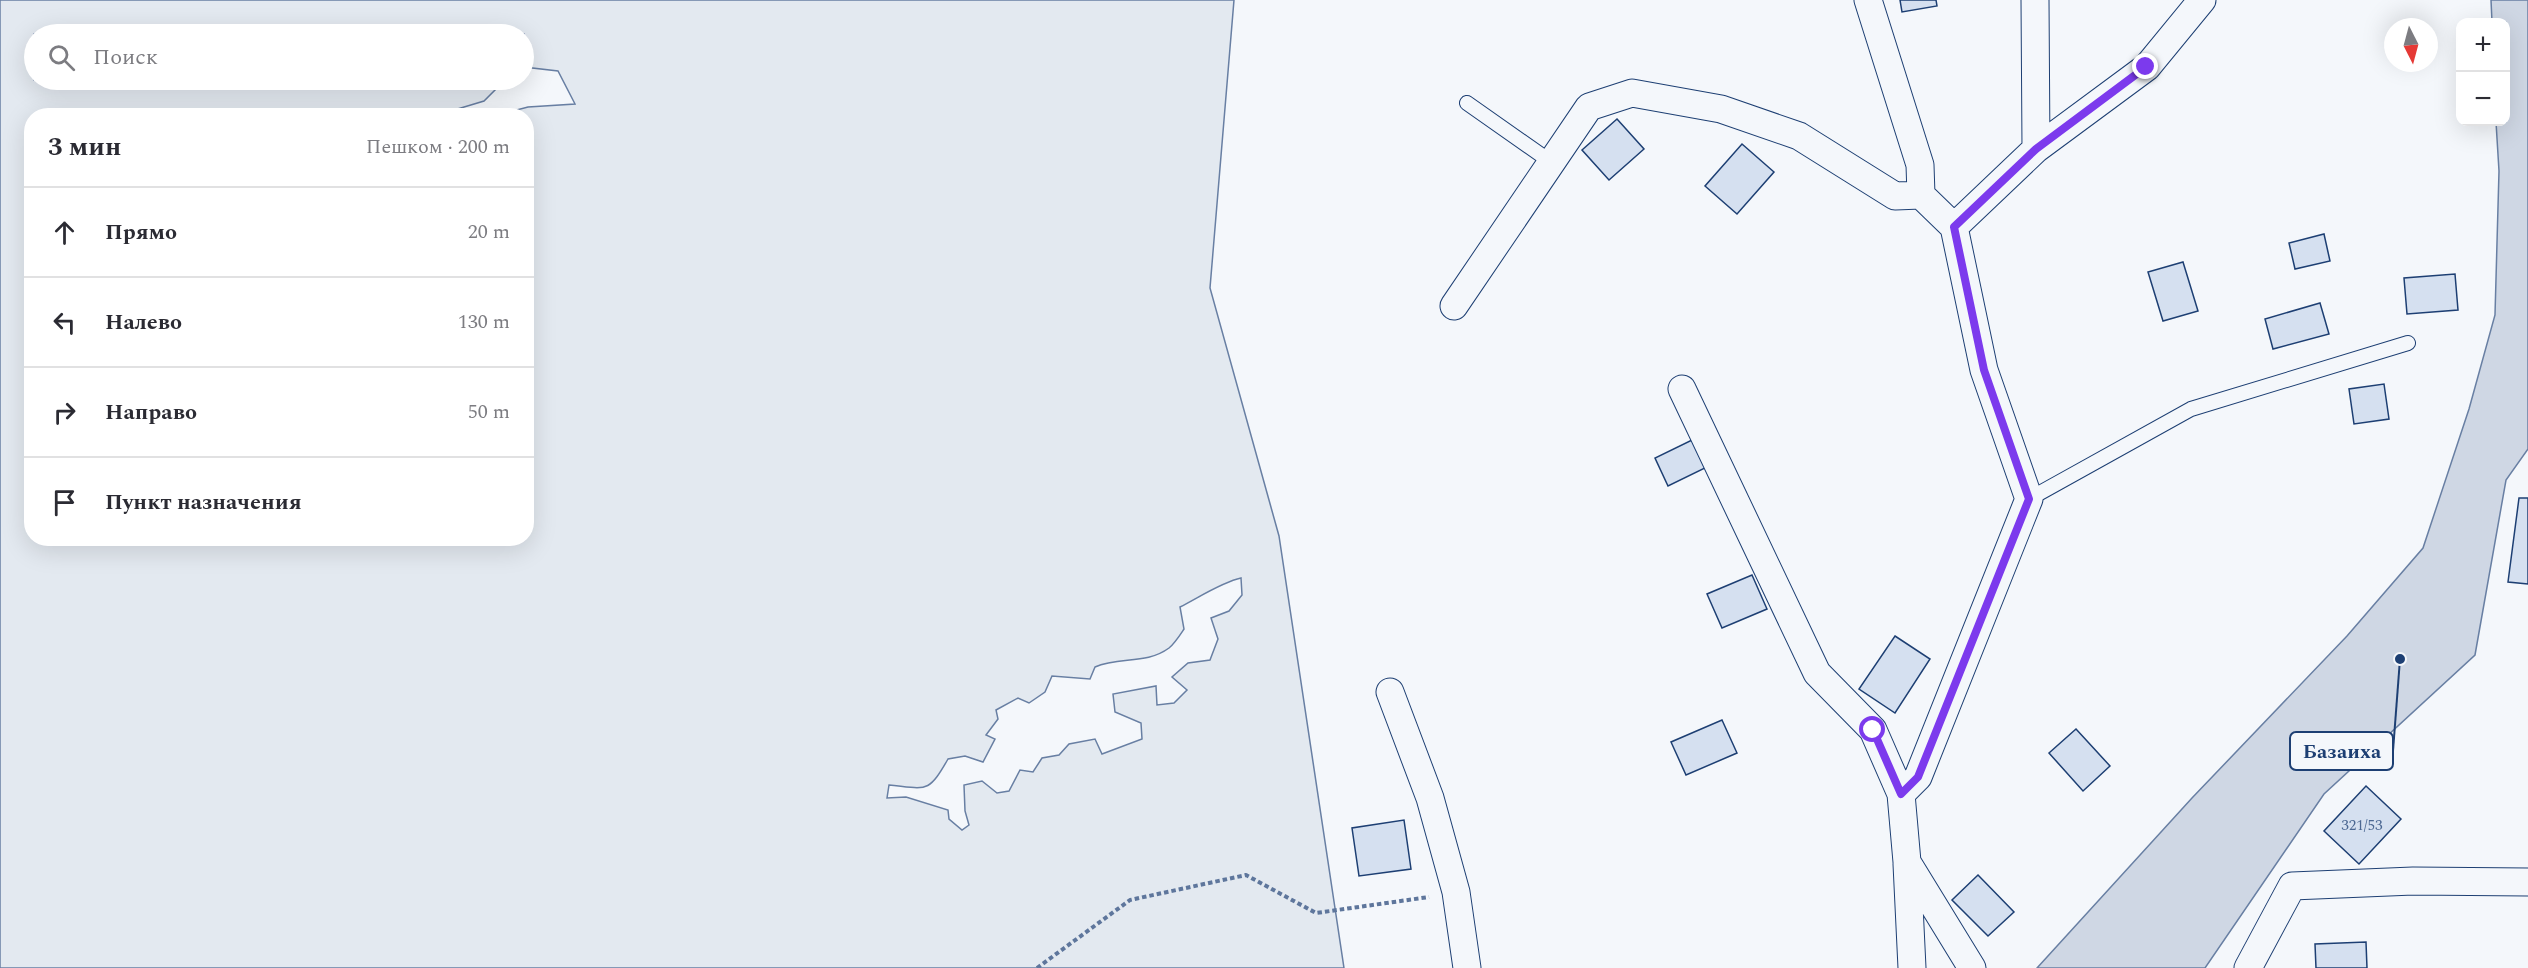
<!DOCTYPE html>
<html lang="ru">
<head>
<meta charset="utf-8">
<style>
	:root { --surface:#fff; --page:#f7f7f7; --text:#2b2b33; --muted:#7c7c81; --line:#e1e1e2 }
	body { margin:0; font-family:Spectral,serif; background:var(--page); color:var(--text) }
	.controls { position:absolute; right:18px; top:18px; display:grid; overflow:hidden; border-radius:12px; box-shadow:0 6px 24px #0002 }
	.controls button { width:54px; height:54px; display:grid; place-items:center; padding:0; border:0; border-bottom:2px solid var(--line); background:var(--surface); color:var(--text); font:30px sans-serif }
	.compass { position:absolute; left:2384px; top:18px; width:54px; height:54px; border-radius:50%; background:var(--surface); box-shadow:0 6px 24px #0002; rotate:174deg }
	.stop { position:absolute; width:18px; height:18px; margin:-14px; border:4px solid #7c3aed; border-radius:50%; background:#fff }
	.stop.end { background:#7c3aed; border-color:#fff; box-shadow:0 2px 6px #0008 }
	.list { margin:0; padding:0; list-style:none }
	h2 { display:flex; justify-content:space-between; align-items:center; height:78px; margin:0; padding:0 24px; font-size:26px }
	h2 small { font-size:20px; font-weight:400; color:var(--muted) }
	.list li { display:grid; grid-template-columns:39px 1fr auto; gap:18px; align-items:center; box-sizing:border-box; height:90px; padding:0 24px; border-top:2px solid var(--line) }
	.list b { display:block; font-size:22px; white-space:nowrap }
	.list em { font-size:20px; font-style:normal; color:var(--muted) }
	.icon { flex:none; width:33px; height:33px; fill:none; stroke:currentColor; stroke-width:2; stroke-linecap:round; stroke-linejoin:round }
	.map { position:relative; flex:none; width:2528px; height:968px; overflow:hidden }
	.search { position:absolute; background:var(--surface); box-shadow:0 6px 24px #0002; left:24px; top:24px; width:510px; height:66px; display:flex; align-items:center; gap:15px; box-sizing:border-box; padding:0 21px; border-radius:33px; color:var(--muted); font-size:22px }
	.panel { position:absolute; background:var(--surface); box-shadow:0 6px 24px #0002; left:24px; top:108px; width:510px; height:438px; border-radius:24px }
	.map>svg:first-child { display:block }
	.green { fill:#e3e9f0; stroke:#687fa3; stroke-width:1.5; fill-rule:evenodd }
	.water { fill:#cfd7e4; stroke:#687fa3; stroke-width:1.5 }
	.building { fill:#d5e0f0; stroke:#1d3f73; stroke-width:1.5 }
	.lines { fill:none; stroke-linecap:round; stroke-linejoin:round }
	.lane-casing { stroke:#1d3f73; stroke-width:16 }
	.street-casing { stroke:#1d3f73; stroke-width:29 }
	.path { stroke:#5e769c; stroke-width:4; stroke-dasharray:4.5 3; stroke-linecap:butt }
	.lane { stroke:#f4f7fb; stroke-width:14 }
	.street { stroke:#f4f7fb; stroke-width:27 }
	.route { stroke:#7c3aed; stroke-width:8 }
	.labels { text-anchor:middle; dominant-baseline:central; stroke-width:4.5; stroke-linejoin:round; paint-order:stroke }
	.number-label { font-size:15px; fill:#4b6792 }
	.leader { fill:none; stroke:#1d3f73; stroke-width:2 }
	.callout-dot { fill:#1d3f73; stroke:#f4f7fb; stroke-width:2 }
	.callout { fill:#f4f7fb; stroke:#1d3f73; stroke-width:2 }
	.callout-label { font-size:20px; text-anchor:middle; font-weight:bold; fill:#1d3f73 }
</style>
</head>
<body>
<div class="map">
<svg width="2528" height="968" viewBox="0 0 2528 968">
	<rect width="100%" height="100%" fill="#f4f7fb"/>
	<!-- green -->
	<path class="green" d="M0 0H1234L1210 288 1279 536 1344 968H0ZM34 34H524V67L558 71 575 104 528 107 498 115 526 116V538H32V116L444 115V113L484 101 505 80H34ZM1241 578 1242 595 1229 611 1211 618 1218 639 1210 660 1188 663 1172 677 1187 690 1174 703 1157 705 1156 686 1113 694 1115 712 1141 723 1142 739 1102 754 1095 739 1069 744 1059 755 1042 758 1033 772 1020 770 1009 791 997 793 982 781 964 785 965 811 969 825 962 830 949 819 948 810 906 797 887 798 889 785C927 789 928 794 948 759L965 756 983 762 995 739 986 735 998 719 996 710 1018 698 1029 703 1045 692 1052 676 1090 679 1095 667C1119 656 1146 665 1169 648 1175 643 1180 635 1184 629L1180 607C1198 598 1222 582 1241 578Z"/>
	<!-- water -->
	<path class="water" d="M2491 0H2528V449L2506 480 2475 655 2324 794 2205 968H2037L2192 798 2347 636 2423 548 2469 409 2495 315 2499 171 2496 122H2506V22H2492Z"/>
	<!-- building -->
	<path class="building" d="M1900 0H1936L1937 6 1902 12Z
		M1617 119 1644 149 1609 180 1582 150Z
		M1742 144 1774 172 1737 214 1705 186Z
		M2324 234 2330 261 2295 269 2289 243Z
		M2183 262 2198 311 2163 321 2148 272Z
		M2455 274 2458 310 2407 314 2404 278Z
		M2320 303 2329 334 2273 349 2265 319Z
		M2384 384 2389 419 2354 424 2349 389Z
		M1692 440 1705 468 1668 486 1655 458Z
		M2519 498H2528V584L2508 582Z
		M1752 575 1767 609 1722 628 1707 594Z
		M1895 636 1930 659 1895 713 1859 689Z
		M1722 720 1737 753 1686 775 1671 742Z
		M2076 729 2110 766 2083 791 2049 753Z
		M2366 786 2401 819 2359 864 2324 831Z
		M1404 820 1411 869 1359 876 1352 828Z
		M1978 875 2014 912 1988 936 1952 900Z
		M2366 942 2367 968H2316L2315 944Z"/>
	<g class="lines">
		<!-- lane casing -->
		<g class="lane-casing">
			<path id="lane" d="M1467 103 1551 162
				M2029 499 2191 409 2408 343"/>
		</g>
		<!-- street casing -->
		<g class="street-casing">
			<path id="street" d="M1868 0 1920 165 1921 195 1954 227 1984 370 2029 499 1918 777 1901 794
				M2035 0 2036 149
				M1954 227 2036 149 2147 67 2202 0
				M1454 306 1589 107 1632 93 1721 109 1799 136 1895 196 1921 195
				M1682 389 1817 673 1873 730 1901 794 1907 862 1972 968
				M1390 692 1430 798 1456 892 1467 968
				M1907 864 1912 968
				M2248 968 2292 886 2413 881 2528 882"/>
		</g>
		<!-- path -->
		<path class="path" d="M1037 968 1130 900 1246 875 1316 913 1429 897"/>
		<!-- lane -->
		<use href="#lane" class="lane"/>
		<!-- street -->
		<use href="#street" class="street"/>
	</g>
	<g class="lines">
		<!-- route -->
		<path class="route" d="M1873 730 1901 794 1918 777 2029 499 1984 370 1954 227 2036 149 2146 67"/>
	</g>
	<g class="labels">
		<!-- number labels -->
		<g class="number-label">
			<text x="2362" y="825">321/53</text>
		</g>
	</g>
	<!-- callouts -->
	<path class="leader" d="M2400 659L2393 751"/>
	<circle class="callout-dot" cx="2400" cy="659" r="6"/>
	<rect class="callout" x="2290" y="732" width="103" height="38" rx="6"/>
	<g class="callout-label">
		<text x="2342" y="758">Базаиха</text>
	</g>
</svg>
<div class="controls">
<button>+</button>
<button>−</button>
</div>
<svg class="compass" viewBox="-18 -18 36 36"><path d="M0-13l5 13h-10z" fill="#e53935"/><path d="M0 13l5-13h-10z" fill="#7c7c81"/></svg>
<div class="stop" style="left:1873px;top:730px"></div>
<div class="stop end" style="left:2146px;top:67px"></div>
<div class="search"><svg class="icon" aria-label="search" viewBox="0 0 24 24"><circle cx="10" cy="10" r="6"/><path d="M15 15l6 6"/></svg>Поиск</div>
<section class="panel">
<h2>3 мин<small>Пешком · 200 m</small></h2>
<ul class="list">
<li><svg class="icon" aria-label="ahead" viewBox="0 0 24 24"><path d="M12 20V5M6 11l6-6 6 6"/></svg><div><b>Прямо</b></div><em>20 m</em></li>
<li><svg class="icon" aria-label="left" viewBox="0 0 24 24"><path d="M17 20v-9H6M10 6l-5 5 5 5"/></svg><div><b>Налево</b></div><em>130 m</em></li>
<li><svg class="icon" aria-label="right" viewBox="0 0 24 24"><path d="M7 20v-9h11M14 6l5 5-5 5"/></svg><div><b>Направо</b></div><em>50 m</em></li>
<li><svg class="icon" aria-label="arrive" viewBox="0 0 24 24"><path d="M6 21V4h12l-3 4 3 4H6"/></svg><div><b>Пункт назначения</b></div></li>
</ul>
</section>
</div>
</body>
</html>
